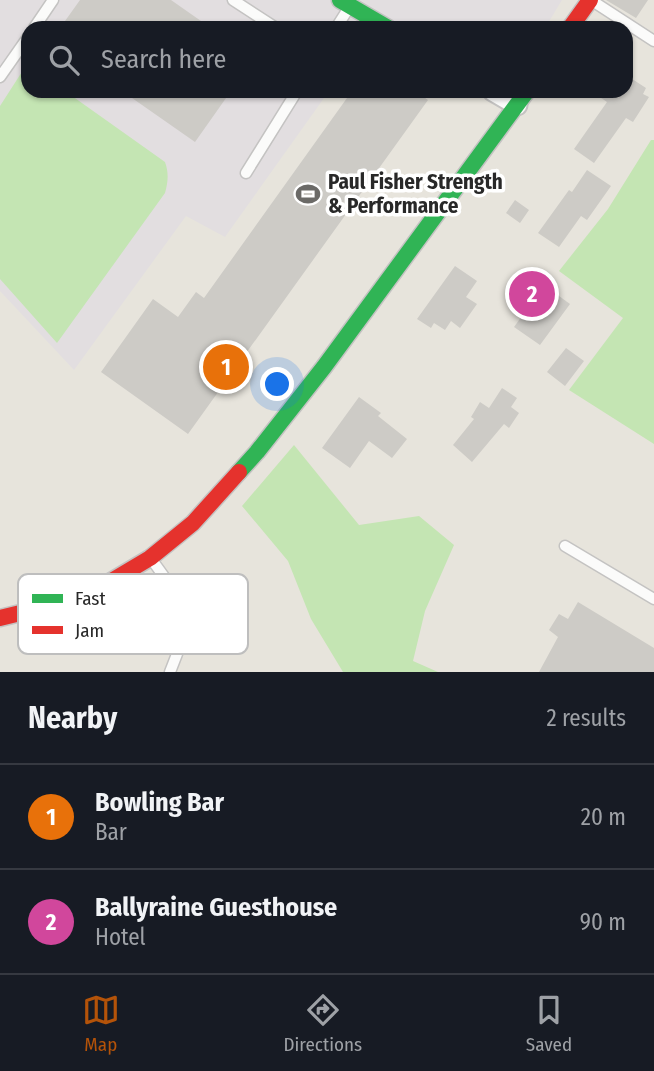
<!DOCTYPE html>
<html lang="en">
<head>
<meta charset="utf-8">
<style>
	:root { --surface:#171b24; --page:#242831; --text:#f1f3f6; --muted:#9ea1a6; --line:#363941; --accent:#b45309 }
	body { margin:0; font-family:"Fira Sans Condensed",sans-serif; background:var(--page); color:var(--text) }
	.you { position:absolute; left:278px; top:385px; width:24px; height:24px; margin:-18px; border:5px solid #fff; border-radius:50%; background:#1a73e8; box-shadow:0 0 0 10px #1a73e833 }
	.badge { display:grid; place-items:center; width:46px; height:46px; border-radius:50%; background:var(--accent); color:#fff; font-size:23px; font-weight:700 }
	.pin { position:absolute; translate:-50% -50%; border:4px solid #fff; box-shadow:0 2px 7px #0006 }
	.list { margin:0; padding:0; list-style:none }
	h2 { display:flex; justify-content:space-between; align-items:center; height:91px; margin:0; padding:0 28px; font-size:30px }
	h2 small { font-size:23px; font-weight:400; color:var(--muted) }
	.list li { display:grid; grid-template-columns:46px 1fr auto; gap:21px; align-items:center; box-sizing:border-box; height:105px; padding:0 28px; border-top:2px solid var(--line) }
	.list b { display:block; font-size:26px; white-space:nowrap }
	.list p { margin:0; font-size:23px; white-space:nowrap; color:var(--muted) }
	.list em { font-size:23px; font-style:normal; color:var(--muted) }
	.icon { flex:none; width:38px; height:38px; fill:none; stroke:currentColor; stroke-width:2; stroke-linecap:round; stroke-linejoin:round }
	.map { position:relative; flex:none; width:654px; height:672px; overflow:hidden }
	.search { position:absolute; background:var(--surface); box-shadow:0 2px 5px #0004; left:21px; right:21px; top:21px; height:77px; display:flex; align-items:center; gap:18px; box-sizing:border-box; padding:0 24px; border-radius:21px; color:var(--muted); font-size:26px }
	.sheet { height:301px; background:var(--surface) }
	nav { display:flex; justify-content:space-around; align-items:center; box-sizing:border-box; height:98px; border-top:2px solid var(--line); background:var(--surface); font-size:19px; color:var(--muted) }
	nav a { display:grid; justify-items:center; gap:4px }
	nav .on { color:var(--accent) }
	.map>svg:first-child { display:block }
	.industrial { fill:#e2dee0 }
	.green { fill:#c4e5b3 }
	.building { fill:#cdcbc6 }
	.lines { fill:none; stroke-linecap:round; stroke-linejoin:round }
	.lane-casing { stroke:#c4c3c2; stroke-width:13 }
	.street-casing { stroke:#c4c3c2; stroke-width:23 }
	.fast-casing { stroke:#c4c3c2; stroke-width:19 }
	.jam-casing { stroke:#c4c3c2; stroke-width:19 }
	.lane { stroke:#fbfbfa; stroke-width:10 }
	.street { stroke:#fbfbfa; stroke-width:19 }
	.fast { stroke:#30b455; stroke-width:16 }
	.jam { stroke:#e5322d; stroke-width:16 }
	.labels { text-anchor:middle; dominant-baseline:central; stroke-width:7; stroke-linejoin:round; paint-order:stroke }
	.poi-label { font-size:21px; font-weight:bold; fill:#282828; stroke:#fff; text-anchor:start }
	.key { fill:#fff; stroke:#bebebe; stroke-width:2 }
	.key-label { font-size:19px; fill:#282828 }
</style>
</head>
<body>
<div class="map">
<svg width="654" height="672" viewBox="0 0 654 672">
	<rect width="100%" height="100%" fill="#e7e4dc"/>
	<!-- industrial -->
	<path class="industrial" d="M0 0H562L545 28H28V91H329L225 237 186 216 74 370 0 291Z"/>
	<!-- green -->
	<path class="green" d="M27 64 28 91H65L165 162C169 173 168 182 165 193L57 343 0 279V106Z
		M651 140H654V444L569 390 623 318 559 271 608 209Z
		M294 445 359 525 419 516 454 545 425 611 413 661 438 672H343L311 619 288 561 242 506Z"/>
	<!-- building -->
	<path class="building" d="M80 0H171L211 28H60Z
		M606 0H648L636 18Z
		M626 75 646 88 643 94 649 97 633 122 626 118 594 163 574 149 607 102 591 91H626Z
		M122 91H231L195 142Z
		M352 91H415L428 100 188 434 101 372 153 299 178 317 196 292 204 298Z
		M587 170 611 186 587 220 581 216 559 247 538 233 569 190 572 192Z
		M515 200 529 210 520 223 506 213Z
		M455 266 477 281 466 297 477 304 460 328 451 321 445 330 434 323 431 328 417 319Z
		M537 280 570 304 540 345 514 327 532 302 525 297Z
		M566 348 584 361 565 386 547 372Z
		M502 388 517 398 511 407 519 413 509 428 504 424 472 462 453 445 474 419 471 417 480 402 489 408Z
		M359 397 381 413 378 416 407 439 392 458 369 441 350 468 322 448Z
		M578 602 654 648V672H539L558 637 549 630 559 614 568 619Z"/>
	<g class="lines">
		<!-- lane casing -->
		<g class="lane-casing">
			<path id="lane" d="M233 0 276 28
				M591 0 654 41
				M34 28 53 0
				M336 28 350 6
				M0 77 28 37
				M246 173 297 91
				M565 546 654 599
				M152 560 173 589 179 601 180 637 177 654 170 672"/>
		</g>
		<!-- street casing -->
		<g class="street-casing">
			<path id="street" d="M493 91 517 105"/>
		</g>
		<!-- fast casing -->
		<g class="fast-casing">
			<path id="fast" d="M340 0 388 28
				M239 472 257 452 324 367 527 91"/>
		</g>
		<!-- jam casing -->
		<g class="jam-casing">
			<path id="jam" d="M570 28 590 0
				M0 618 45 607 103 586 150 558 193 523 239 472"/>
		</g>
		<!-- lane -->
		<use href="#lane" class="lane"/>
		<!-- street -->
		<use href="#street" class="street"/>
		<!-- fast -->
		<use href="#fast" class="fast"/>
		<!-- jam -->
		<use href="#jam" class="jam"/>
	</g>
	<!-- icons -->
	<defs>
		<g id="stadium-bare" transform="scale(1.89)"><path d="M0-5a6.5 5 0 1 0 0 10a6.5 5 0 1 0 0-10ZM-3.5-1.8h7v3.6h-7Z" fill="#6b6a67" stroke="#fff" stroke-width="2.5" paint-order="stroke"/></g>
	</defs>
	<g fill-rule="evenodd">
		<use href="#stadium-bare" x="308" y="194"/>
	</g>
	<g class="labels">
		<!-- poi labels -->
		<g class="poi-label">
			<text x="328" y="182">Paul Fisher Strength<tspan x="328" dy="24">&amp; Performance</tspan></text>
		</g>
	</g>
	<!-- legend -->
	<rect x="18" y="574" width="230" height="80" rx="10" class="key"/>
	<rect x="32" y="594" width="31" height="9" fill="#30b455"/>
	<rect x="32" y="626" width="31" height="8" fill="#e5322d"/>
	<g class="key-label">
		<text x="75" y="605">Fast</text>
		<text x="75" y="637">Jam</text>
	</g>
</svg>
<div class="you"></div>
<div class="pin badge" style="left:226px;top:367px;background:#e8710a">1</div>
<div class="pin badge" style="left:532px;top:294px;background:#d1479c">2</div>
<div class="search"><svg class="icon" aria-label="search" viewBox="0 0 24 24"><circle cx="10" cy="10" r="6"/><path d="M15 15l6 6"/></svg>Search here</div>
</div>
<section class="sheet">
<h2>Nearby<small>2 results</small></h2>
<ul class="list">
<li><span class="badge" style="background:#e8710a">1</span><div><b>Bowling Bar</b><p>Bar</p></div><em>20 m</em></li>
<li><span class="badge" style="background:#d1479c">2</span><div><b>Ballyraine Guesthouse</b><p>Hotel</p></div><em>90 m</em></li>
</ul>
</section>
<nav>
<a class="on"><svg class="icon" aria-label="map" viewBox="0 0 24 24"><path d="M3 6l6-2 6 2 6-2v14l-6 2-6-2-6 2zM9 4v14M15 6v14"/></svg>Map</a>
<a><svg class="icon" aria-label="directions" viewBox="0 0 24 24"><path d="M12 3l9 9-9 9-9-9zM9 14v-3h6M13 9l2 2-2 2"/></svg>Directions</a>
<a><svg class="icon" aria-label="saved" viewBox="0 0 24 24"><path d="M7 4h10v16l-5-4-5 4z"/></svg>Saved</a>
</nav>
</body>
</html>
